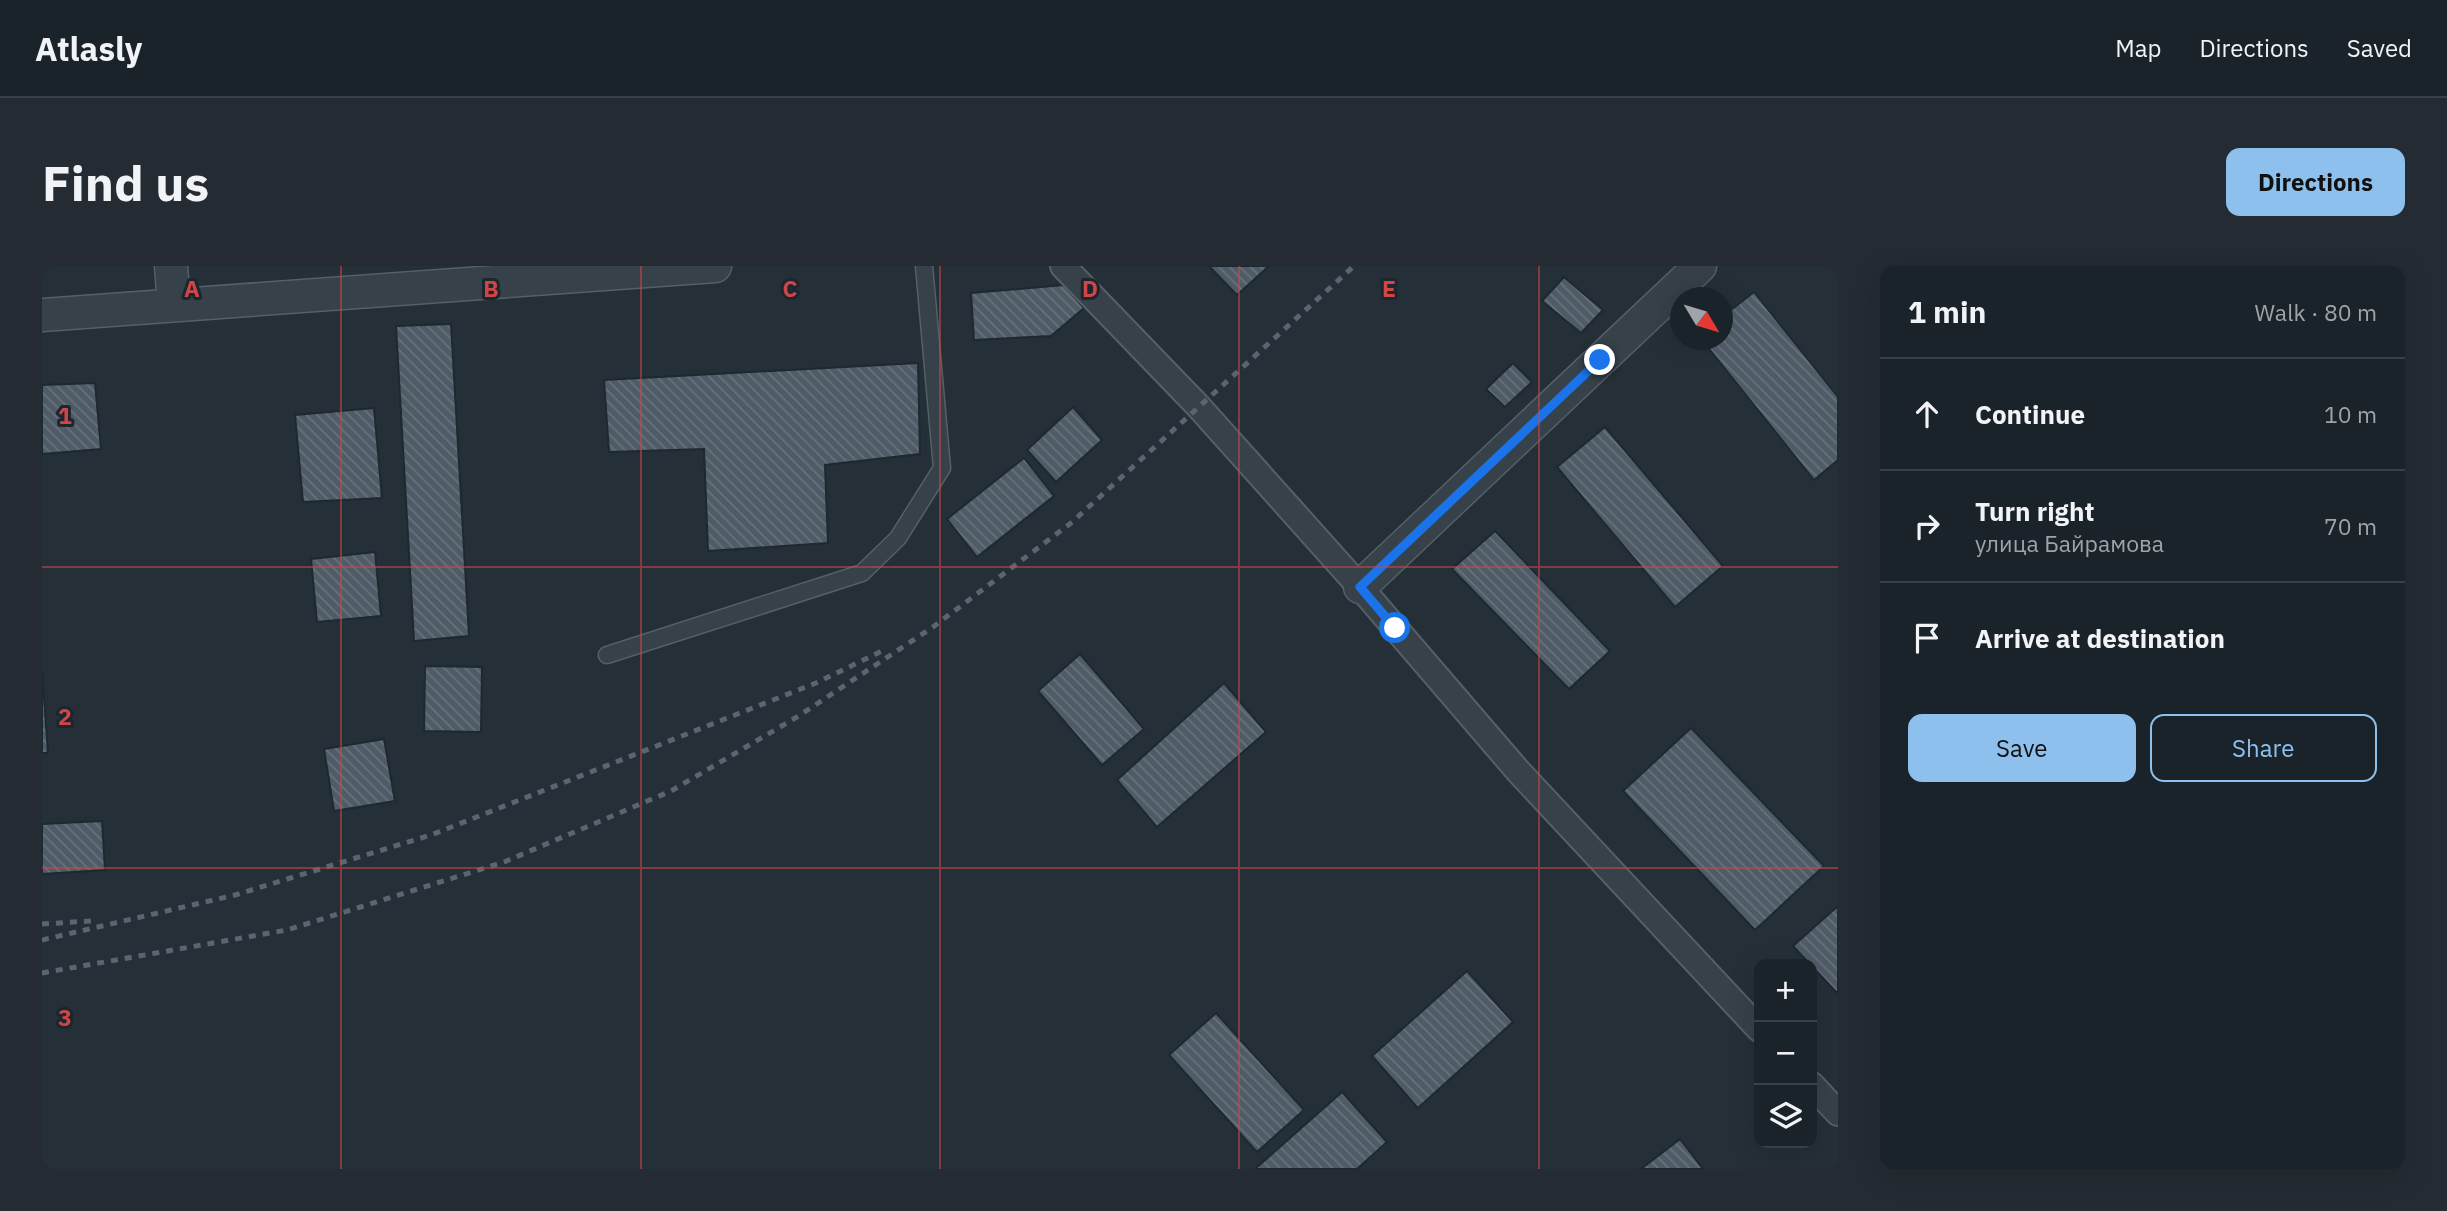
<!DOCTYPE html>
<html lang="en">
<head>
<meta charset="utf-8">
<style>
	:root { --surface:#1b232a; --page:#242b32; --text:#f1f3f6; --muted:#a0a4a8; --line:#394047; --accent:#8ec0ee }
	body { margin:0; font-family:"IBM Plex Sans",sans-serif; background:var(--page); color:var(--text) }
	.controls { position:absolute; right:21px; bottom:21px; display:grid; overflow:hidden; border-radius:14px; box-shadow:0 7px 28px #0002 }
	.controls button { width:63px; height:63px; display:grid; place-items:center; padding:0; border:0; border-bottom:2px solid var(--line); background:var(--surface); color:var(--text); font:35px sans-serif }
	.compass { position:absolute; left:1628px; top:21px; width:63px; height:63px; border-radius:50%; background:var(--surface); box-shadow:0 7px 28px #0002; rotate:128deg }
	.stop { position:absolute; width:21px; height:21px; margin:-16px; border:5px solid #1a73e8; border-radius:50%; background:#fff }
	.stop.end { background:#1a73e8; border-color:#fff; box-shadow:0 2px 7px #0008 }
	.list { margin:0; padding:0; list-style:none }
	h2 { display:flex; justify-content:space-between; align-items:center; height:91px; margin:0; padding:0 28px; font-size:30px }
	h2 small { font-size:23px; font-weight:400; color:var(--muted) }
	.list li { display:grid; grid-template-columns:46px 1fr auto; gap:21px; align-items:center; box-sizing:border-box; height:112px; padding:0 28px; border-top:2px solid var(--line) }
	.list b { display:block; font-size:26px; white-space:nowrap }
	.list p { margin:0; font-size:23px; white-space:nowrap; color:var(--muted) }
	.list em { font-size:23px; font-style:normal; color:var(--muted) }
	.actions { display:flex; gap:14px; padding:21px 28px }
	.actions a { flex:1; padding:16px 0; border:2px solid var(--accent); border-radius:14px; text-align:center; font-size:24px; color:var(--accent) }
	.actions .main { background:var(--accent); color:#111 }
	.icon { flex:none; width:38px; height:38px; fill:none; stroke:currentColor; stroke-width:2; stroke-linecap:round; stroke-linejoin:round }
	.map { position:relative; flex:none; width:1796px; height:903px; overflow:hidden; border-radius:14px }
	header { display:flex; align-items:center; gap:42px; box-sizing:border-box; height:98px; padding:0 35px; background:var(--surface); border-bottom:2px solid var(--line) }
	header strong { font-size:33px }
	nav { display:flex; gap:38px; margin-inline-start:auto; font-size:24px }
	.intro { display:flex; align-items:center; justify-content:space-between; box-sizing:border-box; height:168px; padding:0 42px }
	h1 { margin:0; font-size:49px }
	.button { padding:18px 32px; border-radius:14px; background:var(--accent); color:#111; font-size:24px; font-weight:700 }
	main { display:flex; gap:42px; padding:0 42px }
	aside { flex:1; background:var(--surface); border-radius:14px; box-shadow:0 7px 28px #0002 }
	.map>svg:first-child { display:block }
	.building { fill:url(#building-back-hatch); stroke:#1e2830; stroke-width:2 }
	.lines { fill:none; stroke-linecap:round; stroke-linejoin:round }
	.service-casing { stroke:#555f67; stroke-width:19 }
	.pedestrian-casing { stroke:#555f67; stroke-width:28 }
	.minor-casing { stroke:#555f67; stroke-width:35 }
	.service { stroke:#374149; stroke-width:16 }
	.pedestrian { stroke:#374149; stroke-width:24 }
	.minor { stroke:#374149; stroke-width:32 }
	.rail { stroke:#5a6570; stroke-width:5; stroke-dasharray:7 7; stroke-linecap:butt }
	.route { stroke:#1a73e8; stroke-width:9 }
	.grid { fill:none; stroke:#cf4647; stroke-width:2; stroke-opacity:0.55 }
	.grid-label { font-size:23px; text-anchor:middle; font-weight:bold; fill:#cf4647; stroke:#1d262e; stroke-width:6; stroke-linejoin:round; paint-order:stroke }
</style>
</head>
<body>
<header>
<strong>Atlasly</strong>
<nav><a>Map</a><a>Directions</a><a>Saved</a></nav>
</header>
<div class="intro"><h1>Find us</h1><a class="button">Directions</a></div>
<main>
<div class="map">
<svg width="1796" height="903" viewBox="0 0 1796 903">
	<defs>
		<pattern id="building-back-hatch" width="6" height="6" patternUnits="userSpaceOnUse" patternTransform="scale(1.75)"><rect width="6" height="6" fill="#4f5c67"/><path d="M-1 5l2 2M0 0l6 6M5-1l2 2" fill="none" stroke="#66717b"/></pattern>
	</defs>
	<rect width="100%" height="100%" fill="#242f38"/>
	<!-- building -->
	<path class="building" d="M1167 0H1227L1195 29Z
		M1522 11 1561 44 1539 67 1500 35Z
		M1022 19 1042 42 1009 70 932 74 929 27Z
		M1712 26 1796 131V194L1772 214 1660 74H1680V51Z
		M409 58 427 370 372 375 354 60Z
		M876 97 878 188 783 199 786 277 666 285 662 183 567 186 562 114Z
		M1471 97 1490 116 1463 141 1444 123Z
		M53 117 59 183 0 188V119Z
		M1031 141 1060 174 1014 216 985 184Z
		M332 142 340 232 261 236 253 149Z
		M1563 161 1681 300 1633 341 1515 201Z
		M982 192 1012 230 935 291 905 253Z
		M1453 265 1568 385 1527 423 1410 303Z
		M333 286 339 350 275 356 269 293Z
		M1038 388 1102 463 1060 499 996 425Z
		M383 400 440 401 439 466 382 465Z
		M0 403 6 487H0Z
		M1182 417 1224 466 1115 561 1075 514Z
		M1649 462 1782 600 1713 664 1581 525Z
		M342 473 353 535 292 545 282 483Z
		M60 555 63 604 0 608V558Z
		M1796 640V728L1751 680Z
		M1425 705 1471 756 1376 842 1330 790Z
		M1174 747 1262 844 1215 886 1127 789Z
		M1300 826 1345 876 1315 903H1213Z
		M1638 873 1661 903H1599Z"/>
	<g class="lines">
		<!-- service casing -->
		<g class="service-casing">
			<path id="service" d="M565 389 820 307 856 272 900 202 882 0"/>
		</g>
		<!-- pedestrian casing -->
		<g class="pedestrian-casing">
			<path id="pedestrian" d="M1021 0 1157 141 1318 321 1476 505 1717 763
				M1770 819 1796 847"/>
		</g>
		<!-- minor casing -->
		<g class="minor-casing">
			<path id="minor" d="M129 0 132 39
				M0 49 673 0
				M1318 321 1658 0"/>
		</g>
		<!-- service -->
		<use href="#service" class="service"/>
		<!-- pedestrian -->
		<use href="#pedestrian" class="pedestrian"/>
		<!-- minor -->
		<use href="#minor" class="minor"/>
		<!-- rail -->
		<path class="rail" d="M0 658 49 655
			M0 674 193 629 389 569 774 417 840 385
			M0 707 245 664 462 596 629 525 755 451 891 361 1029 257 1312 0"/>
	</g>
	<g class="lines">
		<!-- route -->
		<path class="route" d="M1353 362 1318 321 1558 94"/>
	</g>
	<!-- grid -->
	<path class="grid" d="M299 0V903M599 0V903M898 0V903M1197 0V903M1497 0V903M0 301H1796M0 602H1796"/>
	<g class="grid-label">
		<text x="150" y="31">A</text>
		<text x="449" y="31">B</text>
		<text x="748" y="31">C</text>
		<text x="1048" y="31">D</text>
		<text x="1347" y="31">E</text>
		<text x="23" y="158">1</text>
		<text x="23" y="459">2</text>
		<text x="23" y="760">3</text>
	</g>
</svg>
<div class="controls">
<button>+</button>
<button>−</button>
<button><svg class="icon" aria-label="layers" viewBox="0 0 24 24"><path d="M12 4l9 5-9 5-9-5zM3 14l9 5 9-5"/></svg></button>
</div>
<svg class="compass" viewBox="-18 -18 36 36"><path d="M0-13l5 13h-10z" fill="#e53935"/><path d="M0 13l5-13h-10z" fill="#a0a4a8"/></svg>
<div class="stop" style="left:1353px;top:362px"></div>
<div class="stop end" style="left:1558px;top:94px"></div>
</div>
<aside>
<h2>1 min<small>Walk · 80 m</small></h2>
<ul class="list">
<li><svg class="icon" aria-label="ahead" viewBox="0 0 24 24"><path d="M12 20V5M6 11l6-6 6 6"/></svg><div><b>Continue</b></div><em>10 m</em></li>
<li><svg class="icon" aria-label="right" viewBox="0 0 24 24"><path d="M7 20v-9h11M14 6l5 5-5 5"/></svg><div><b>Turn right</b><p>улица Байрамова</p></div><em>70 m</em></li>
<li><svg class="icon" aria-label="arrive" viewBox="0 0 24 24"><path d="M6 21V4h12l-3 4 3 4H6"/></svg><div><b>Arrive at destination</b></div></li>
</ul>
<div class="actions"><a class="main">Save</a><a>Share</a></div>
</aside>
</main>
</body>
</html>
